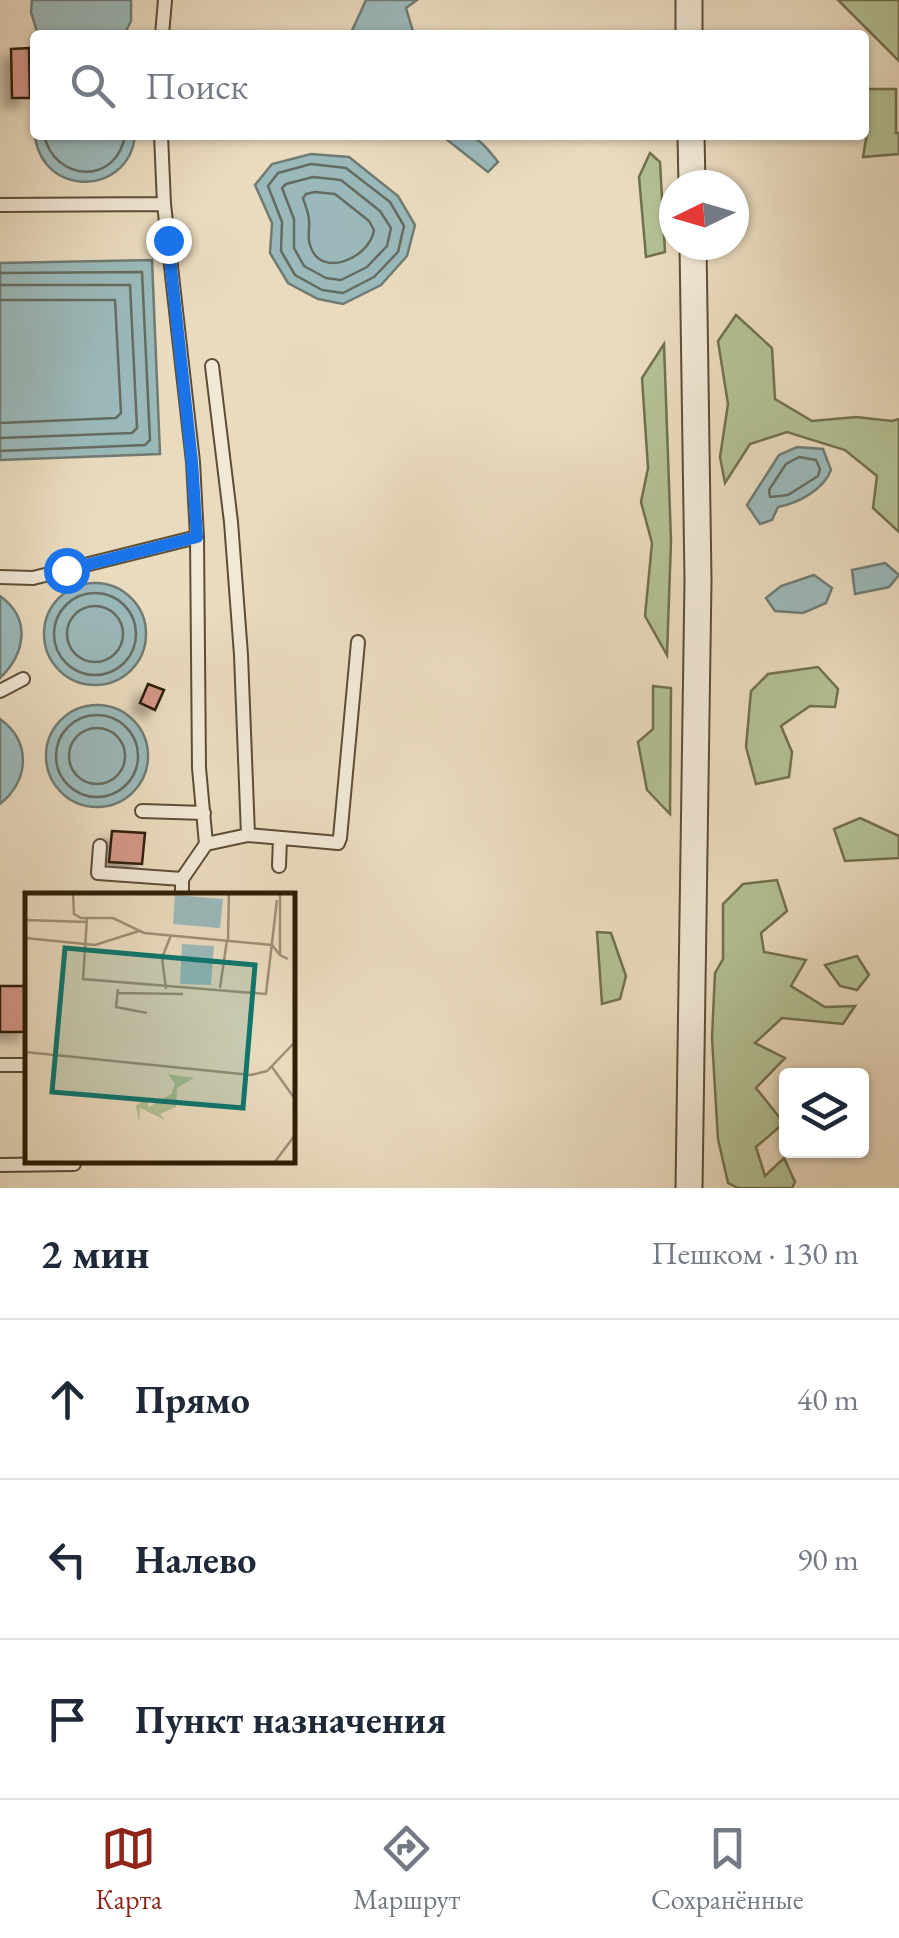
<!DOCTYPE html>
<html lang="ru">
<head>
<meta charset="utf-8">
<style>
	:root { --surface:#fff; --page:#f2f2f3; --text:#1f2937; --muted:#747a83; --line:#e0e1e3; --accent:#8f2418 }
	body { margin:0; font-family:"EB Garamond",serif; background:var(--page); color:var(--text) }
	.controls { position:absolute; right:30px; bottom:30px; display:grid; overflow:hidden; border-radius:10px; box-shadow:0 2px 8px #0004 }
	.controls button { width:90px; height:90px; display:grid; place-items:center; padding:0; border:0; border-bottom:2px solid var(--line); background:var(--surface); color:var(--text); font:50px sans-serif }
	.compass { position:absolute; left:659px; top:170px; width:90px; height:90px; border-radius:50%; background:var(--surface); box-shadow:0 2px 8px #0004; rotate:265deg }
	.stop { position:absolute; width:30px; height:30px; margin:-22px; border:8px solid #1a73e8; border-radius:50%; background:#fff }
	.stop.end { background:#1a73e8; border-color:#fff; box-shadow:0 2px 10px #0008 }
	.list { margin:0; padding:0; list-style:none }
	h2 { display:flex; justify-content:space-between; align-items:center; height:130px; margin:0; padding:0 40px; font-size:42px }
	h2 small { font-size:32px; font-weight:400; color:var(--muted) }
	.list li { display:grid; grid-template-columns:65px 1fr auto; gap:30px; align-items:center; box-sizing:border-box; height:160px; padding:0 40px; border-top:2px solid var(--line) }
	.list b { display:block; font-size:38px; white-space:nowrap }
	.list em { font-size:32px; font-style:normal; color:var(--muted) }
	.icon { flex:none; width:55px; height:55px; fill:none; stroke:currentColor; stroke-width:2; stroke-linecap:round; stroke-linejoin:round }
	.map { position:relative; flex:none; width:899px; height:1188px; overflow:hidden }
	.search { position:absolute; background:var(--surface); box-shadow:0 2px 8px #0004; left:30px; right:30px; top:30px; height:110px; display:flex; align-items:center; gap:25px; box-sizing:border-box; padding:0 35px; border-radius:10px; color:var(--muted); font-size:38px }
	.sheet { height:610px; background:var(--surface) }
	nav { display:flex; justify-content:space-around; align-items:center; box-sizing:border-box; height:140px; border-top:2px solid var(--line); background:var(--surface); font-size:28px; color:var(--muted) }
	nav a { display:grid; justify-items:center; gap:5px }
	nav .on { color:var(--accent) }
	.map>svg:first-child { display:block }
	.green { fill:#b3c195; stroke:#70704e; stroke-width:2.5 }
	.water { fill:#9bb9ba; stroke:#6f7b73; stroke-width:2.5 }
	.lines { fill:none; stroke-linecap:round; stroke-linejoin:round }
	.shore { stroke:#646c61; stroke-width:2.5 }
	.building { fill:#d29787; stroke:#2e1e08; stroke-width:2.5; filter:url(#shadow) }
	.lane-casing { stroke:#5d4d36; stroke-width:16 }
	.street-casing { stroke:#5d4d36; stroke-width:29 }
	.lane { stroke:#f1e8d5; stroke-width:12 }
	.street { stroke:#f1e8d5; stroke-width:25 }
	.route { stroke:#1a73e8; stroke-width:12 }
	.inset-road { fill:none; stroke:#9f8f76; stroke-width:2.5 }
	.view { fill:#0f766e; fill-opacity:0.15; stroke:#0f766e; stroke-width:5 }
	.inset-edge { fill:none; stroke:#2e1e08; stroke-width:5 }
</style>
</head>
<body>
<div class="map">
<svg width="899" height="1188" viewBox="0 0 899 1188">
	<defs>
		<filter id="shadow"><feDropShadow dx="-9" dy="9" stdDeviation="5" flood-color="#0004"/></filter>
	</defs>
	<rect width="100%" height="100%" fill="#eadbbf"/>
	<filter id="stains"><feTurbulence type="fractalNoise" baseFrequency=".002" numOctaves="4"/><feColorMatrix values="0 0 0 0 .2 0 0 0 0 .09 0 0 0 0 .02 0 0 0 .5 -.17"/></filter>
	<radialGradient id="worn" r=".72"><stop offset=".6" stop-color="#630" stop-opacity="0"/><stop offset="1" stop-color="#630" stop-opacity=".3"/></radialGradient>
	<!-- green -->
	<path class="green" d="M838 0H899V61Z
		M864 89H896V133H899V154L863 157 868 127 864 124Z
		M650 153 660 162 665 252 646 257 639 177Z
		M736 315 772 348 775 399 812 421 856 417 892 421 899 419V532L873 508 877 476 845 450 787 432 750 444 725 483 720 457 728 404 718 341Z
		M664 344 671 541 667 655 645 616 652 543 641 502 648 468 642 378Z
		M818 667 838 689 835 707 810 706 781 726 792 752 789 777 756 784 746 747 751 691 768 674Z
		M653 686 671 688 670 814 647 790 638 742 653 729Z
		M860 818 899 836V858L845 861 834 829Z
		M777 880 787 911 761 933 764 952 806 960 791 986 825 1007 855 1006 843 1024 782 1018 755 1043 785 1058 756 1088 784 1123 756 1147 765 1176 784 1158 795 1182 792 1188H738L728 1183 718 1139 712 1038 715 973 723 959V904L743 884Z
		M597 932 611 933 626 976 620 999 602 1004Z
		M857 956 869 975 857 990 840 986 825 965Z"/>
	<!-- water -->
	<path class="water" d="M32 0H131V21L124 35H38L31 12Z
		M366 0H417L406 8 414 35H350Z
		M35 120V135H135C129 201 28 198 35 120Z
		M441 135C475 135 477 135 498 162L488 172Z
		M311 154 349 157 398 196 415 225 407 256 381 285 343 304 318 299 288 283 270 253 272 223 255 185 272 164Z
		M152 260 160 454 0 460V263Z
		M797 447 823 449 831 470C824 489 799 503 778 507L772 520 760 524 747 505 779 455Z
		M885 563 899 575 889 587 855 594 852 570Z
		M814 575 832 588 826 603 803 613 775 611 766 598 781 586Z
		M44 634a51 51 0 1 1 102 0a51 51 0 1 1-102 0Z
		M0 596C32 619 25 654 0 678Z
		M46 756a51 51 0 1 1 102 0a51 51 0 1 1-102 0Z
		M0 719C32 742 29 781 0 804Z"/>
	<g class="lines">
		<!-- shore -->
		<path class="shore" d="M44 135C55 183 117 185 125 135
			M311 164 346 168 390 202 404 226 398 252 374 277 343 293 322 290 295 275 281 251 282 222 268 186 278 173Z
			M313 177 341 180 380 211 391 228 387 246 367 267 341 280 326 278 304 266 294 248V219L282 188 286 184Z
			M315 192 335 194 369 221 374 230C370 258 320 280 310 245 307 238 310 229 309 221 309 213 305 205 303 198L306 194Z
			M0 273 142 272 150 440 145 445 0 451
			M0 285H130L137 428 132 433 0 438
			M0 300H115L121 413 116 418 0 423
			M799 457 816 460 820 469 818 476 788 495 770 497 769 490 786 464Z
			M54 634a41 41 0 1 1 82 0a41 41 0 1 1-82 0Z
			M67 634a28 28 0 1 1 56 0a28 28 0 1 1-56 0Z
			M56 756a41 41 0 1 1 82 0a41 41 0 1 1-82 0Z
			M69 756a28 28 0 1 1 56 0a28 28 0 1 1-56 0Z"/>
	</g>
	<!-- building -->
	<path class="building" d="M29 48 30 98H12L11 49Z
		M148 684 164 690 155 710 140 703Z
		M112 831 145 833 142 864 109 862Z
		M0 986H28V1032H0Z"/>
	<g class="lines">
		<!-- lane casing -->
		<g class="lane-casing">
			<path id="lane" d="M162 35 165 0
				M161 135 164 204 193 462 197 537 199 768 206 844 182 879V896
				M0 205 164 204
				M212 366 231 522 241 655 248 835
				M0 577 33 578 197 537
				M0 691 23 679
				M142 811 204 813
				M206 844 248 835 338 843 340 838 358 642
				M100 846 98 873 182 879
				M279 866 280 838
				M0 1065H28
				M0 1165 74 1164"/>
		</g>
		<!-- street casing -->
		<g class="street-casing">
			<path id="street" d="M689 0V35
				M691 135 692 185
				M689 1188 698 580 693 245"/>
		</g>
		<!-- lane -->
		<use href="#lane" class="lane"/>
		<!-- street -->
		<use href="#street" class="street"/>
	</g>
	<g class="lines">
		<!-- route -->
		<path class="route" d="M66 570 197 537 192 462 168 240"/>
	</g>
	<!-- overview -->
	<g transform="translate(25 893)">
		<rect width="270" height="270" fill="#eadbbf"/>
		<path d="M143 181 169 185 152 195 151 214 135 221 140 227 115 215 114 229 111 213 121 205 124 214 146 201 150 191Z" fill="#b3c195"/>
		<path d="M150 2 198 6 195 35 148 31ZM157 51 189 53 186 92 155 91Z" fill="#9bb9ba"/>
		<path class="inset-road" d="M48 0 49 21 56 25H88L119 40 247 52 255 62M255 0V62L263 66M62 25 58 86 241 101 252 7M0 27 62 29M0 45 70 52 114 38M203 47 204 0M195 95 202 47M93 96 91 114 122 120M141 96 137 65 146 42M93 100 158 101M0 159 226 182 242 178 270 149M247 174 270 206M249 270 270 242"/>
		<path class="view" d="M40 55 230 72 218 215 27 199Z"/>
		<rect width="270" height="270" class="inset-edge"/>
	</g>
	<rect width="100%" height="100%" filter="url(#stains)"/>
	<rect width="100%" height="100%" fill="url(#worn)"/>
</svg>
<div class="controls">
<button><svg class="icon" aria-label="layers" viewBox="0 0 24 24"><path d="M12 4l9 5-9 5-9-5zM3 14l9 5 9-5"/></svg></button>
</div>
<svg class="compass" viewBox="-18 -18 36 36"><path d="M0-13l5 13h-10z" fill="#e53935"/><path d="M0 13l5-13h-10z" fill="#747a83"/></svg>
<div class="stop" style="left:66px;top:570px"></div>
<div class="stop end" style="left:168px;top:240px"></div>
<div class="search"><svg class="icon" aria-label="search" viewBox="0 0 24 24"><circle cx="10" cy="10" r="6"/><path d="M15 15l6 6"/></svg>Поиск</div>
</div>
<section class="sheet">
<h2>2 мин<small>Пешком · 130 m</small></h2>
<ul class="list">
<li><svg class="icon" aria-label="ahead" viewBox="0 0 24 24"><path d="M12 20V5M6 11l6-6 6 6"/></svg><div><b>Прямо</b></div><em>40 m</em></li>
<li><svg class="icon" aria-label="left" viewBox="0 0 24 24"><path d="M17 20v-9H6M10 6l-5 5 5 5"/></svg><div><b>Налево</b></div><em>90 m</em></li>
<li><svg class="icon" aria-label="arrive" viewBox="0 0 24 24"><path d="M6 21V4h12l-3 4 3 4H6"/></svg><div><b>Пункт назначения</b></div></li>
</ul>
</section>
<nav>
<a class="on"><svg class="icon" aria-label="map" viewBox="0 0 24 24"><path d="M3 6l6-2 6 2 6-2v14l-6 2-6-2-6 2zM9 4v14M15 6v14"/></svg>Карта</a>
<a><svg class="icon" aria-label="directions" viewBox="0 0 24 24"><path d="M12 3l9 9-9 9-9-9zM9 14v-3h6M13 9l2 2-2 2"/></svg>Маршрут</a>
<a><svg class="icon" aria-label="saved" viewBox="0 0 24 24"><path d="M7 4h10v16l-5-4-5 4z"/></svg>Сохранённые</a>
</nav>
</body>
</html>
